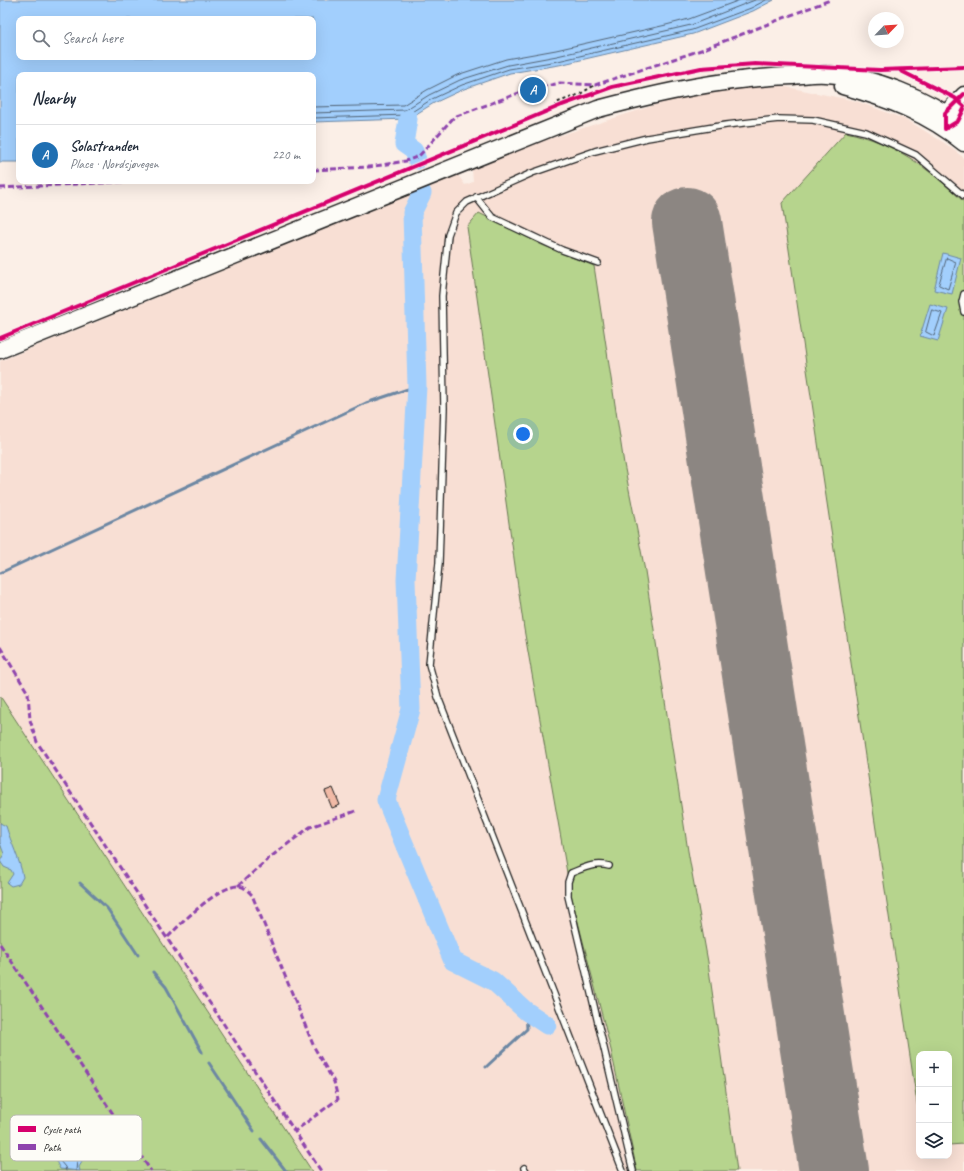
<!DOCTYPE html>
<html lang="en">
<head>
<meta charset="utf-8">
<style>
	:root { --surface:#fff; --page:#f6f6f7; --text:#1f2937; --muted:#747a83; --line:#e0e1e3; --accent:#1f6fb2 }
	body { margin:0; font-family:Caveat,sans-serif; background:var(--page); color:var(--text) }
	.controls { position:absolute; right:12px; bottom:12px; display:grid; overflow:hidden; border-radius:8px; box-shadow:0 4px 16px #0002 }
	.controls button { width:36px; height:36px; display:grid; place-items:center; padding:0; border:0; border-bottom:1px solid var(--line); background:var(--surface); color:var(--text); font:20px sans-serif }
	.compass { position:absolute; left:868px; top:12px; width:36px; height:36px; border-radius:50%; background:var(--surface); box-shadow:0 4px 16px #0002; rotate:65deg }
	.you { position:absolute; left:523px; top:434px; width:14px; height:14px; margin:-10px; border:3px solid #fff; border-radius:50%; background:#1a73e8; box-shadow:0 0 0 6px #1a73e833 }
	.badge { display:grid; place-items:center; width:26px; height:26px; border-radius:50%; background:var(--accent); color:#fff; font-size:13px; font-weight:700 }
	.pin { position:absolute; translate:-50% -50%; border:2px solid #fff; box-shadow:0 1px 4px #0006 }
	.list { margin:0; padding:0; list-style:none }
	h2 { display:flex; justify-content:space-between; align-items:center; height:52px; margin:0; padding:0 16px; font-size:17px }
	h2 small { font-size:13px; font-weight:400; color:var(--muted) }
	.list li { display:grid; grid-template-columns:26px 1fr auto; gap:12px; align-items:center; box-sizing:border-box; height:60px; padding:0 16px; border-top:1px solid var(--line) }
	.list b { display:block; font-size:15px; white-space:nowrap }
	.list p { margin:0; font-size:13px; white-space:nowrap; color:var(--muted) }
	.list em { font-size:13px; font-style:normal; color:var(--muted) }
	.icon { flex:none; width:22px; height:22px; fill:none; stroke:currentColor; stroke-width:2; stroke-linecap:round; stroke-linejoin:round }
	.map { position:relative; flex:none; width:964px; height:1171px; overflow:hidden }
	.search { position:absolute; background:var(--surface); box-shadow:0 4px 16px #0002; left:16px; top:16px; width:300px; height:44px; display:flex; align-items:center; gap:10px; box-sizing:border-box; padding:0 14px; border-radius:8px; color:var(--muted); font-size:15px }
	.panel { position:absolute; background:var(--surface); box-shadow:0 4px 16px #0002; left:16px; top:72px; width:300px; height:112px; border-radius:8px }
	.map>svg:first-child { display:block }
	.built { fill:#f8dfd4; fill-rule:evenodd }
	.green { fill:#b6d48d; stroke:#697854 }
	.water { fill:#a2cffd; stroke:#6c87a3; fill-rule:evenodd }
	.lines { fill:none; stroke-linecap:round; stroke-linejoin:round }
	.shore { stroke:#526476; stroke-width:1 }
	.stream { stroke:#6c87a3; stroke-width:3 }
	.river { stroke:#a2cffd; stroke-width:19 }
	.taxiway { stroke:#8c8682; stroke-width:28 }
	.runway { stroke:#8c8682; stroke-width:70 }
	.building { fill:#f1baa6; stroke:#1c1c1c }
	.service-casing { stroke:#1c1c1c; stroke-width:8 }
	.tertiary-casing { stroke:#1c1c1c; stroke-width:17 }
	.secondary-casing { stroke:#1c1c1c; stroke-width:19 }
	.path { stroke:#1c1c1c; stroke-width:2; stroke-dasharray:3 3; stroke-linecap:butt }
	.service { stroke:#fdfcf7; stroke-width:5.5 }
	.tertiary { stroke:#fdfcf7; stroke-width:14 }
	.secondary { stroke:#fdfcf7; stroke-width:16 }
	.quiet { stroke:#8e44ad; stroke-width:3; stroke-dasharray:6 3; stroke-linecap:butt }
	.cycleway-casing { stroke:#fdfcf7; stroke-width:6 }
	.cycleway { stroke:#d6006c; stroke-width:4 }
	.key { fill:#fdfcf7; stroke:#bab9b5; stroke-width:1 }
	.key-label { font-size:11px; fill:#1c1c1c }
</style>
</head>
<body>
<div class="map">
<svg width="964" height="1171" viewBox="0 0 964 1171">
	<rect width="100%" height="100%" fill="#fbefe7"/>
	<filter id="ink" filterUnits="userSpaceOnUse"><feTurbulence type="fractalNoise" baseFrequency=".025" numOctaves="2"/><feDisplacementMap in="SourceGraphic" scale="8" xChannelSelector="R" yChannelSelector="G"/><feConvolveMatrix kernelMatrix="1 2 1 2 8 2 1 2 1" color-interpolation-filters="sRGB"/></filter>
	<g filter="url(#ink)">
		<!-- built -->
		<path class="built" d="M782 86 856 101 907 120 946 144 964 158V1171H312L0 696V361L458 175 465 185 473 182 472 169 527 146 677 98 753 87ZM919 1054H949V1156H919Z"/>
		<!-- green -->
		<path class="green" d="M846 132C896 143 927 167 964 202V1144L949 1145V1054H919V1116L782 203Z
			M479 213 542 245 594 266 624 464 645 571 688 851 708 962 737 1171H637L611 1050 570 891 565 861 524 629 467 227Z
			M0 696 312 1171H0Z"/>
		<!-- water -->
		<path class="water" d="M0 0H774L753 11 693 34 559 65 510 73 464 89 434 103 408 119 313 122V75H19V162H0ZM19 19H313V57H19Z
			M943 253 961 258 952 294 934 290Z
			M930 304 948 309 938 341 920 336Z
			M0 823 6 826C11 843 20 860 23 877L19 884 11 886 7 883 13 874 11 870 4 867 0 861 4 854 0 843Z
			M57 1147 79 1157 82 1162 79 1167 80 1171 60 1169C56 1162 53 1154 57 1147Z"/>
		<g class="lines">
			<!-- shore -->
			<path class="shore" d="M313 107 403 105 427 90 457 75 506 59 556 50 666 25 689 19 740 0
				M313 113 405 110 429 95 460 80 508 65 557 56 691 25 755 0
				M313 118 407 115 432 99 462 85 509 69 558 61 692 30 751 8 766 0
				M947 258 956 262 948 289 939 285Z
				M932 310 942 313 934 336 926 332Z
				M66 1171 65 1167 60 1161 61 1154 77 1160 76 1171"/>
			<!-- stream -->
			<path class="stream" d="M0 573 366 403 417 386
				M80 883 107 908 138 955
				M153 972 166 987 202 1052
				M209 1063 254 1131
				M486 1067 527 1029 526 1011
				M261 1139 286 1171"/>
			<!-- river -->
			<path class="river" d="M408 119 404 144 414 151 417 160
				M422 193 412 213 417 386 406 580 411 709 386 800 453 961 493 981 526 1011 547 1025"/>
			<!-- taxiway -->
			<path class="taxiway" d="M833 1162 836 1171"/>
			<!-- runway -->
			<path class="runway" d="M687 222 834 1171"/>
		</g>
		<!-- building -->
		<path class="building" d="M333 788 340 805 332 808 325 791Z"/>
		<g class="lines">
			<!-- service casing -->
			<g class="service-casing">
				<path id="service" d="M476 197 492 217 562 250 598 263
					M964 294 962 302 964 312
					M609 866C595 862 584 868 571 873L568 882V896L633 1171
					M524 1168 526 1171
					M623 1171 438 697 429 664 439 563 444 408 442 296 448 235 456 213 467 202 532 173 595 151 647 138 726 125 779 119 813 120 866 132 916 155 964 196"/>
			</g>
			<!-- tertiary casing -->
			<g class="tertiary-casing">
				<path id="tertiary" d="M964 94 945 113V129L958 121 964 109"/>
			</g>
			<!-- secondary casing -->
			<g class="secondary-casing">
				<path id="secondary" d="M843 86C887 98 929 114 964 143
					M0 350 598 109C662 92 726 78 793 76 804 75 815 73 826 74 873 76 927 98 964 126"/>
			</g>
			<!-- path -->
			<path class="path" d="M556 107V103L580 94 595 85"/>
			<!-- service -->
			<use href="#service" class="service"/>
			<!-- tertiary -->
			<use href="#tertiary" class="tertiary"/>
			<!-- secondary -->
			<use href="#secondary" class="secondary"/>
			<!-- quiet -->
			<path class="quiet" d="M313 170 369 167 406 161 419 156 454 117 527 90 560 83 595 85 701 50 830 0
				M0 188 137 181
				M0 647 28 693 30 720 37 742 321 1171
				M238 886 268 859 310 827 356 811
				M168 937C181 923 219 885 239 886 245 887 248 891 252 895L314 1047 334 1082 338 1099 295 1131
				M0 944 151 1171"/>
			<!-- cycleway casing -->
			<g class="cycleway-casing">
				<path id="cycleway" d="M901 71 955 98 964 106
					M964 94 945 113V129L958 121 964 109
					M0 338 562 105 612 87 701 68 755 64 880 70 964 67"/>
			</g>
			<!-- cycleway -->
			<use href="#cycleway" class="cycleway"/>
		</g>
	</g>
	<!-- legend -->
	<rect x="10" y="1115" width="132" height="46" rx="6" class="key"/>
	<rect x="18" y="1126" width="18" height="6" fill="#d6006c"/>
	<rect x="18" y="1144" width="18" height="6" fill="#8e44ad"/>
	<g class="key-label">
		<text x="43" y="1133">Cycle path</text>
		<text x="43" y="1151">Path</text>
	</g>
</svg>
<div class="controls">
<button>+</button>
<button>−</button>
<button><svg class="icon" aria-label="layers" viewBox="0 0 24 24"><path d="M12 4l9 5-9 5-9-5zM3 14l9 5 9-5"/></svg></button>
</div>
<svg class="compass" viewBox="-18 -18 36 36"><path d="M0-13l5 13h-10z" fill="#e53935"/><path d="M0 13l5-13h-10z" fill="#747a83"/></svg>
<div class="you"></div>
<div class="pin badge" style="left:533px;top:90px">A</div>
<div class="search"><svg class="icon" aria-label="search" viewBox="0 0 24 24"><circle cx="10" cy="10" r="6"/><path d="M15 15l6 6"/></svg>Search here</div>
<section class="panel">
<h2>Nearby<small></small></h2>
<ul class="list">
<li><span class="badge">A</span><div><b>Solastranden</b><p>Place · Nordsjøvegen</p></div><em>220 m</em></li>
</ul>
</section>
</div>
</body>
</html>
